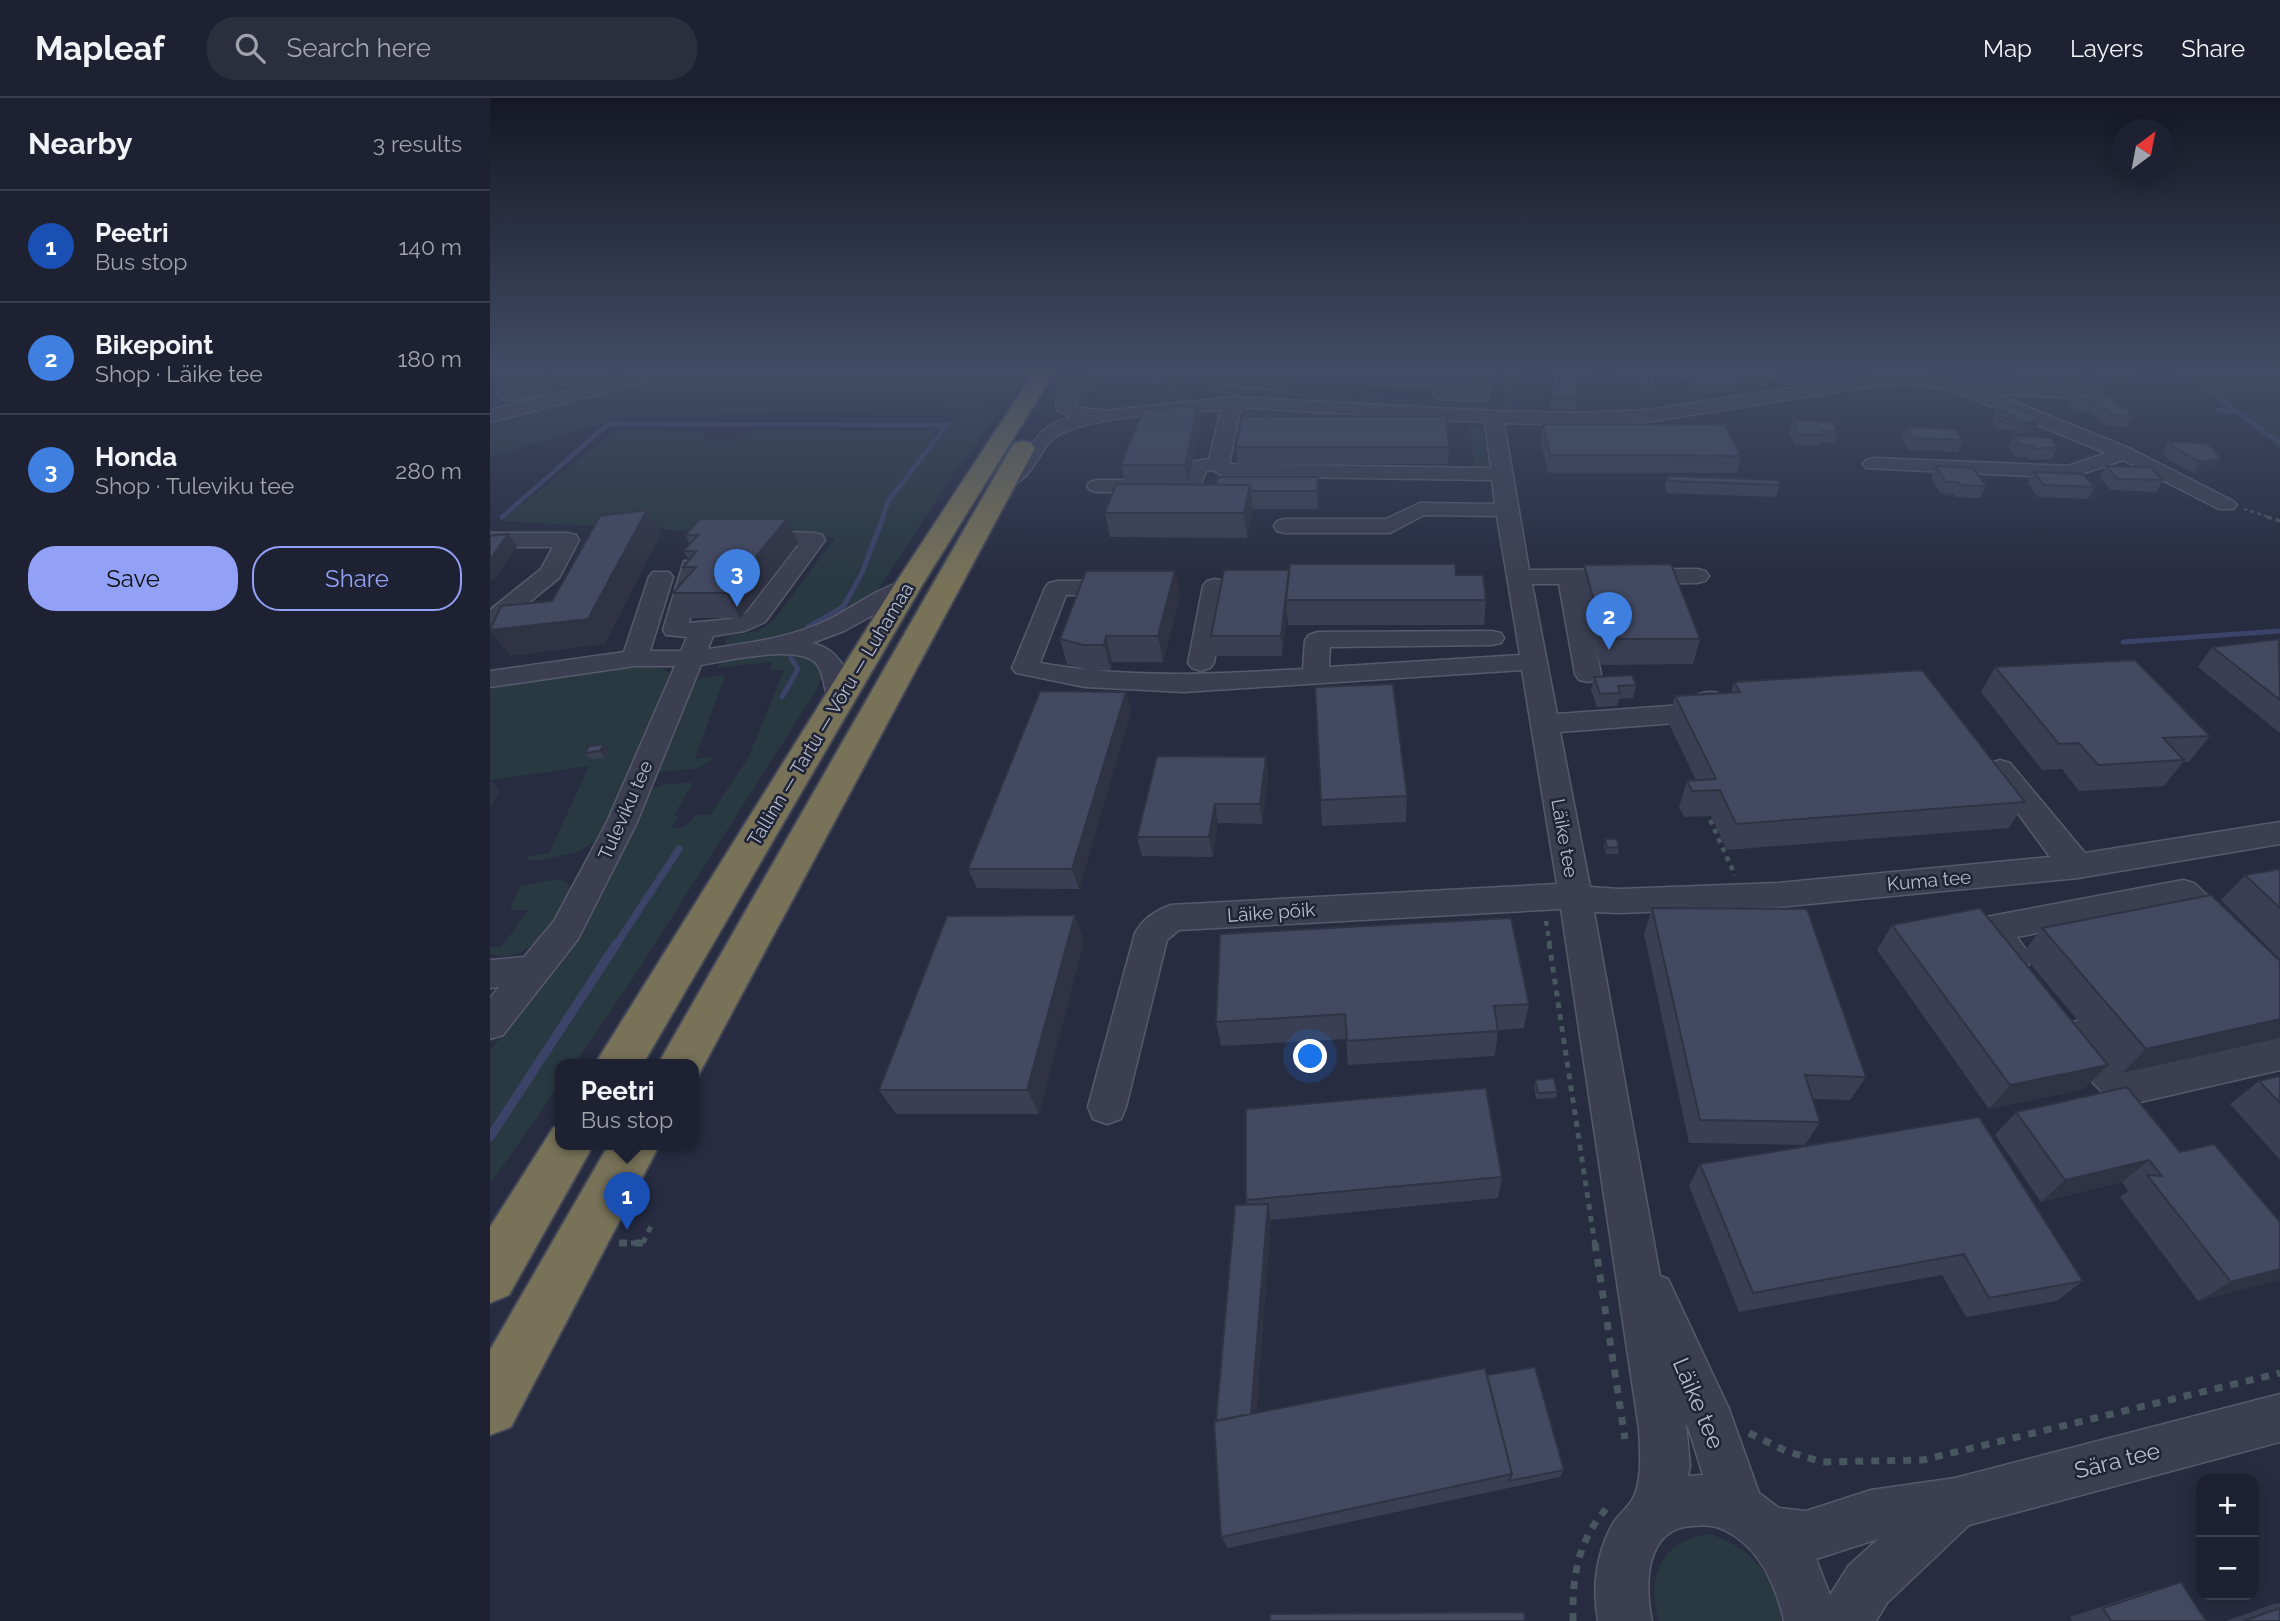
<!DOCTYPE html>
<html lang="en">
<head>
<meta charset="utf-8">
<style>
	:root { --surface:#1d2131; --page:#2a2e3d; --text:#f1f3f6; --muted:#a0a3ab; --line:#3b3e4d; --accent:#92a1f6 }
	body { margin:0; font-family:Raleway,sans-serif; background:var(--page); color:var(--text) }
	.controls { position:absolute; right:21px; bottom:21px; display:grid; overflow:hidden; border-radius:14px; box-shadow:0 4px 18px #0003 }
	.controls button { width:63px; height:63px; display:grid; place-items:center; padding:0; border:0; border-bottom:2px solid var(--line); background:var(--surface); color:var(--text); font:35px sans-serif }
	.compass { position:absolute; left:1622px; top:21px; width:63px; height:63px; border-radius:50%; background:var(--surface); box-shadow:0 4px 18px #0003; rotate:32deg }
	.you { position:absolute; left:821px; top:959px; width:24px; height:24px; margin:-18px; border:5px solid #fff; border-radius:50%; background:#1a73e8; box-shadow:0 0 0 10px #1a73e833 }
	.badge { display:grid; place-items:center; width:46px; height:46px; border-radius:50%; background:var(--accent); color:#fff; font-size:23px; font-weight:700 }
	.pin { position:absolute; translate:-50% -58px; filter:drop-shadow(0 2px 4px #0008) }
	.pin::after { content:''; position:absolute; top:37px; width:24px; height:21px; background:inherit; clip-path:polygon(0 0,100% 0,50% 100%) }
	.popup { position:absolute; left:65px; top:961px; width:144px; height:91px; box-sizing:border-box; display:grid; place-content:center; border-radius:14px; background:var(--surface); filter:drop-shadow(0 2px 5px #0005); font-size:23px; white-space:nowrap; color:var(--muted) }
	.popup b { font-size:26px; color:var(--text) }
	.popup::after { content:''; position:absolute; left:50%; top:100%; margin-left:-14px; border:14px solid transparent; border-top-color:var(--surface) }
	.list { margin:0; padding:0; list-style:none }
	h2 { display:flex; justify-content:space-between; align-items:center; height:91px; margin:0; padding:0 28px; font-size:30px }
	h2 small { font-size:23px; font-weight:400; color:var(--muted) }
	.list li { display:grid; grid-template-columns:46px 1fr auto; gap:21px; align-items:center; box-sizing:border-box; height:112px; padding:0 28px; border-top:2px solid var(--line) }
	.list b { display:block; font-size:26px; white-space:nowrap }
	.list p { margin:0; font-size:23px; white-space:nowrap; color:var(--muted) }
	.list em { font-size:23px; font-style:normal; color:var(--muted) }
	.actions { display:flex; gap:14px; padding:21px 28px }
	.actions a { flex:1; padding:16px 0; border:2px solid var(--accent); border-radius:28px; text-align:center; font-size:24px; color:var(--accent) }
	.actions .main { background:var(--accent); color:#111 }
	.icon { flex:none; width:38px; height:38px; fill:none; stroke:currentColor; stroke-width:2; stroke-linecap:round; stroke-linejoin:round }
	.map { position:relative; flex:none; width:1790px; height:1523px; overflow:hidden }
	header { display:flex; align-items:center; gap:42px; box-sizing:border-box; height:98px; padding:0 35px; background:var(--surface); border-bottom:2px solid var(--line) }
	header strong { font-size:33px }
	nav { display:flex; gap:38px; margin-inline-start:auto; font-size:24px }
	.search { width:490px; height:63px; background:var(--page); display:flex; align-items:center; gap:18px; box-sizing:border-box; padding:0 24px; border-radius:28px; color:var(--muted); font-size:26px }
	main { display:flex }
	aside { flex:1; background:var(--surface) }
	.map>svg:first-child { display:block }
	.green { fill:#293942 }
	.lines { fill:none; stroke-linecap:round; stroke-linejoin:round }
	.stream-far3 { stroke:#3b4368; stroke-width:4.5 }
	.stream-far2 { stroke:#3b4368; stroke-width:5 }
	.stream-far1 { stroke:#3b4368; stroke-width:7 }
	.stream { stroke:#3b4368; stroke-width:9 }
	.minor-casing { stroke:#565a6b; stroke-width:3 }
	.highway-casing { stroke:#434758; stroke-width:4 }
	.path-far4 { stroke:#47565f; stroke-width:2.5; stroke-dasharray:3.5 3.5; stroke-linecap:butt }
	.path-far3 { stroke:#47565f; stroke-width:3.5; stroke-dasharray:4.5 4.5; stroke-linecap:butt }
	.path-far2 { stroke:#47565f; stroke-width:4.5; stroke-dasharray:5 5; stroke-linecap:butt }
	.path-far1 { stroke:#47565f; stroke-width:5; stroke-dasharray:6 6; stroke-linecap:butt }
	.path { stroke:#47565f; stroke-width:7; stroke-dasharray:8 8; stroke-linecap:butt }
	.minor { fill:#3b3f51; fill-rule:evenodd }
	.highway { fill:#777258; fill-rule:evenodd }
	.wall { fill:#3a3f53 }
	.shaded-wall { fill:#2f3344 }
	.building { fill:#434961; stroke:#2f3344; stroke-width:2 }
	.labels { text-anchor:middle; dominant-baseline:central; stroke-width:5; stroke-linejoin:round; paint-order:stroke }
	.street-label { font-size:19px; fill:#b8bbcb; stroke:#202437 }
	.near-street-label { font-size:23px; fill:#b8bbcb; stroke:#202437 }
</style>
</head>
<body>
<header>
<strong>Mapleaf</strong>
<div class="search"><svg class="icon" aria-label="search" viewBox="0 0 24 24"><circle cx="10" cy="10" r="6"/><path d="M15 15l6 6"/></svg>Search here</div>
<nav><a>Map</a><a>Layers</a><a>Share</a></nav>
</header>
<main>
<aside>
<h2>Nearby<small>3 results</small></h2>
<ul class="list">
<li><span class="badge" style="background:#1a4fb4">1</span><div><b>Peetri</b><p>Bus stop</p></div><em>140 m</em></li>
<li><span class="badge" style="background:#3f7fe0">2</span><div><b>Bikepoint</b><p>Shop · Läike tee</p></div><em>180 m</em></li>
<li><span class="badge" style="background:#3f7fe0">3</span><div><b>Honda</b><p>Shop · Tuleviku tee</p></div><em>280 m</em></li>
</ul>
<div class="actions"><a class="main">Save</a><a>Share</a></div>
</aside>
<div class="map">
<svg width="1790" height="1523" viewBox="0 0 1790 1523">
	<rect width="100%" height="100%" fill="#272c41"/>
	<!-- green -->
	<path class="green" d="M66 270H119L120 278 66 290Z
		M204 270H296L332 273 340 270H542L466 372 386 495 341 524 274 544 235 549 238 538 268 533 283 523 345 440 10 423 129 331 210 332 215 343 243 344 265 332H440L490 309 133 319 0 359V325Z
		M601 270C611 270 618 274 629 274L628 277H611L595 308H616L673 301 682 277 672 276 688 274 691 277 682 302 679 303C659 306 602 324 584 308V299Z
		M723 270H737L733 290 800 293 805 290 807 291 806 294 859 297 861 293 865 294 862 303 851 306 852 301 783 297 780 301 729 297 723 296 717 290Z
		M1016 270H1028L1020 316 976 314 975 309 923 307V311L884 305 886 297 891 295V299L950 302 951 299H957V303L1009 306Z
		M1685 270H1790V351Z
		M753 309 856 315 858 318H764L759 334H756L759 318 747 315Z
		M886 317 973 323 994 333 998 369 985 370 981 339H970L980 337 979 327 883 319Z
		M285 555 316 556 331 569V580L327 591 138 888 84 966H71L70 986 0 1086V953L76 851 101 812 160 692 172 687 200 684 202 686 184 717 189 719 181 730 194 729 206 717H220L258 660 294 572H280L282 564 227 570 229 566 249 560Z
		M139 568H168L180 575 113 738 88 754 51 762H38V758L59 755 99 668 0 682V587Z
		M235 577 205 661 222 659 220 663 209 670 171 674 168 672 202 585 209 581Z
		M67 781 78 785 81 795C64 822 40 869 0 856V849H11L39 812H20L30 788Z
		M1219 1436C1258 1447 1289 1480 1291 1523H1169C1155 1480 1172 1441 1219 1436Z"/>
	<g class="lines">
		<!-- stream-far3 -->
		<path class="stream-far3" d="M1688 270 1790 345
			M1727 312 1746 313
			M12 419 118 326 457 327 399 402 392 420"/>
		<!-- stream-far2 -->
		<path class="stream-far2" d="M318 529 353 509 372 475 393 419
			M1633 544 1790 533
			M292 599 308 571 301 560"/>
		<!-- stream-far1 -->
		<path class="stream-far1" d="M126 847 189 751"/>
		<!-- stream -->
		<path class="stream" d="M0 1039 127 845"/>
		<!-- minor casing -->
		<g class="minor-casing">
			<path id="minor" d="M11 270H28L27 290 50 286 59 291C50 299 23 304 11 301L8 297Z
				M168 270H196L193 274 0 324V312Z
				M614 270H714L716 272 707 277 675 276 670 284 664 285 655 280 658 276 623 275Z
				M736 270H753L752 279 784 281 793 286 784 291 737 288 734 284Z
				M989 270H1006L996 303 951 301 942 296 951 291 983 293Z
				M1122 270C1144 268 1276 266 1286 277L1277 282 1131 275Z
				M1561 270H1580L1613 296 1604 301 1506 296 1641 351 1743 403 1747 407 1743 411H1729L1633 362 1580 380 1376 370 1373 366 1376 362 1383 360 1578 368 1616 355 1459 291 1417 287 1385 288 1156 324 1090 327 1014 325 1039 472 1207 471 1215 473 1219 478 1215 483 1207 485 1092 486 1111 576 1107 582 1098 584 1089 582 1085 576 1069 486H1042L1067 616 1192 607C1205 598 1213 591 1228 595L1232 601 1209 621 1199 624 1070 634 1100 789 1129 791 1288 785 1560 759 1496 672 1500 665 1510 662 1520 665 1595 755 1790 724V746L1588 780 1288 809 1129 815 1104 814 1170 1178 1178 1181 1239 1311 1269 1395 1289 1410 1316 1413 1381 1392 1465 1380 1790 1296V1344L1479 1427 1397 1505 1386 1523H1294C1286 1487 1269 1449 1234 1432 1225 1427 1213 1427 1202 1428 1154 1431 1155 1488 1162 1523H1108C1102 1490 1106 1457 1122 1427 1127 1417 1137 1411 1142 1402 1153 1384 1150 1351 1149 1331L1071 811 689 832 677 842 636 1009 631 1021 617 1026 603 1021 598 1009 645 835C653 821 666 812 681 807L1067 786 1032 572 694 594 595 589 526 575 522 570 555 490 559 485 567 483H632L640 485 644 490 640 495 632 497H576L550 565C640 581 723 576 813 571L815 542 819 537 828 534 1002 533 1011 535 1014 540 1011 545 1002 547 840 549 839 569 1030 557 1007 418 934 417 900 435H795L787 433 784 428 787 423 795 421H896L930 405 1005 406 1002 382 733 378 723 372 716 373 708 392 701 394H607L600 392 597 388 600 384 607 382H693L701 364 719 361 731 312C696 313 587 319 563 341 546 356 538 394 509 386L506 382C512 374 520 371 527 364 548 344 546 327 581 320L567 312 566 304 571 293 566 284 575 279 581 280 589 293 585 309 615 313 742 299 1004 313 1090 315 1156 312 1385 278C1421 277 1454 278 1489 289L1497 285 1585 290ZM764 310 995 324 1001 370 739 366 750 311ZM1196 1325 1199 1332 1213 1377 1198 1378 1200 1368ZM1388 1441 1359 1467 1340 1497 1326 1461Z
				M262 433 324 435 332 437 335 442 275 524 255 533 223 538 218 551C259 545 300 540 338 522 360 512 403 478 425 484L429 489 425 494 354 533 322 545C350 552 357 571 363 598L359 604 350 606 341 604C333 593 335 579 328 568 313 544 236 563 211 567L147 724 88 841 13 937 0 941V900L9 889 0 890V862L34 859 64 823 117 724 185 568H145L0 589V573L134 554 159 479 163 474H179L183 479 160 553H191L197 539 176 537 173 532 194 463H210L213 468 199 525 241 521 257 514 308 448 254 445 251 440 254 435Z
				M0 435H78L86 437 89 442 69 480 9 529 0 531V512L51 471 63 449H0Z
				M725 481 733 483 737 488 724 565 720 570 711 573 702 570 698 565 713 488 717 483Z
				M1693 782 1704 785 1790 866V902L1778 898 1686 808 1527 839 1542 860 1537 870C1511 878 1495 852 1484 831L1489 822 1501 818Z
				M1589 922 1602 927 1641 972 1790 940V972L1633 1008C1611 1000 1581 960 1571 938L1576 927Z"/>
		</g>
		<!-- highway casing -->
		<g class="highway-casing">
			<path id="highway" d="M547 270H567L431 489 153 966H105L403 489Z
				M533 343 541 345 545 350 207 980 204 981V966H168L521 350 525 345Z
				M71 1027V1046H104L19 1197 0 1205V1129L63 1030Z
				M119 1046H170L21 1329 0 1337V1252Z"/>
		</g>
		<!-- path-far4 -->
		<path class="path-far4" d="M1099 276 1110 270
			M1754 411 1782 420"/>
		<!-- path-far3 -->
		<path class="path-far3" d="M1777 419 1790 423"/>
		<!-- path-far2 -->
		<path class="path-far2" d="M1220 722 1245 777
			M1056 823 1060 847"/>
		<!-- path-far1 -->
		<path class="path-far1" d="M1059 845 1105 1147
			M129 1145H153L162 1126"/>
		<!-- path -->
		<path class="path" d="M129 1145H153
			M1105 1145 1135 1341
			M1259 1335 1296 1353 1332 1364 1433 1362 1790 1275
			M1083 1523C1082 1481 1087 1444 1116 1411"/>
		<!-- minor -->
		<use href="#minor" class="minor"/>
		<!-- highway -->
		<use href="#highway" class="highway"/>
	</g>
	<!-- wall -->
	<path class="wall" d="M761 270H987L982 294 762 281Z
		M1065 270H1090L1085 312 1060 311Z
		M1522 270H1563L1558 281H1536Z
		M1602 270H1645L1646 272 1640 283 1611 282 1601 272Z
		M1131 273 1165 288 1164 293 1150 292 1149 286 1130 285Z
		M1199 276 1249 288 1248 293 1199 292 1198 281Z
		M1585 295 1629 310 1643 318 1636 329 1615 328 1600 314 1585 313 1579 306Z
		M1517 307 1545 331 1530 336 1517 331 1514 332 1503 327 1504 323 1502 322 1507 310Z
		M1303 322 1348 334 1344 345H1331L1329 348 1305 347 1299 334Z
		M711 325 698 385H635L631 367Z
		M1053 326 1251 358 1247 375H1058L1051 344Z
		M1416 329 1473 342 1468 354 1418 352 1412 340Z
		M1523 338 1568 349 1562 361 1540 362 1537 359H1525L1518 349Z
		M1679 343 1731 360 1724 371 1704 375 1679 362 1673 355Z
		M746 349H959L958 366 748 367Z
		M1446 368 1496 388 1490 400 1465 399 1463 396H1451L1441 380Z
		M1616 368 1673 382 1666 394 1621 392 1610 380Z
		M1544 374 1605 389 1598 401 1548 399 1538 385Z
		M1177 378 1290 387 1286 399 1176 395 1175 390Z
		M828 379 829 397 828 411H763L757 440 620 439 615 415 726 387Z
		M210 421 308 445 250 520H198L183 495 198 478 193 469 199 462 193 453 200 446 195 437Z
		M1094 467 1210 541 1203 566 1110 567 1090 492Z
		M734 472 966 477 996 502 994 527H798L797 516 792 558H724L721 538Z
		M690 498 673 564H622L621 572 601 573 577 566 570 541Z
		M1790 542V635L1708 569 1722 549Z
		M1505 569 1720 638 1699 664H1693L1674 688 1589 693 1572 671 1552 672 1491 594Z
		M1104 579 1146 587 1143 600 1129 601 1127 608 1107 609 1101 592Z
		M1244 584 1535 704 1519 730 1237 752 1221 718 1194 719 1189 709 1197 683 1206 682 1178 624 1185 598 1241 595Z
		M825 589 917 698 916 724 832 728Z
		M636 594 641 613 589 791 487 790 478 771Z
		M119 653 115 660 100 661 95 655Z
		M776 659 778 678 772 726 728 725 723 759 652 758 647 739Z
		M1115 741 1129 749 1128 756H1116L1114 748Z
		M1790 771V861L1731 802 1755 777Z
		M1162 810 1376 979 1360 1002 1323 1001 1330 1024 1315 1047 1199 1045 1154 836Z
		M1402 827 1594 991 1499 1011 1387 852Z
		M1552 830 1790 863V940L1632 975 1532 856Z
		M594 843 549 1016H406L389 992Z
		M1039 906 1034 930 1008 932 1005 958 858 967 856 941 731 948 726 924Z
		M1790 978V1062L1740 1006 1769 983Z
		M1045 982 1067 994 1066 1000 1046 1001 1044 988Z
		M1637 989 1788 1182 1708 1203 1630 1099 1638 1093 1632 1084 1551 1104 1505 1037 1526 1014Z
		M1210 1066 1593 1183 1567 1203 1476 1219 1452 1177 1249 1214 1199 1088Z
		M1012 1079 1008 1100 781 1122 766 1315 997 1277 1074 1372 1070 1379 738 1450 731 1439 726 1323 757 1106 756 1102Z
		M1691 1484 1716 1523H1582L1580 1519 1655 1494Z
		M1790 1505V1523H1736L1784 1506Z"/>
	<!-- shaded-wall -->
	<path class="shaded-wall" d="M46 270H56V286L25 292 14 275Z
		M985 270H987L982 294 984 277Z
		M708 308 711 325 698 385 695 367Z
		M1551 320 1545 331 1530 336 1535 325Z
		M1731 360 1724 371 1704 375 1711 364Z
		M828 379 829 397 828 411 827 393Z
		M760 387 763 411 757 440 754 415Z
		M157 412 171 436 115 546 20 558 0 532 98 521Z
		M297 421 308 445 250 520 236 495Z
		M18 436 27 448 4 482H0V462Z
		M799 472 796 502 797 516 792 558 791 538Z
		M685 473 690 498 673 564 668 538Z
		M616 538 622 564 621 572 614 547Z
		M636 594 641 613 589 791 582 771Z
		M114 646 119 653 115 660 110 653Z
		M776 659 778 678 772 726 770 706Z
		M0 682 10 693 0 712Z
		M725 706 728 725 723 759 719 739Z
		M585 817 594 843 549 1016 537 992Z
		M1790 921V940L1632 975 1656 951Z
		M1618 967 1594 991 1499 1011 1520 987Z
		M1659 1062 1632 1084 1551 1104 1575 1082Z
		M778 1106 781 1122 765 1332 761 1320Z
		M1790 1171V1181L1788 1182 1708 1203 1741 1184Z"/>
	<!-- building -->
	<path class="building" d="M15 270H46L14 275Z
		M843 270H985L984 277Z
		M1065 270H1090L1086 301 1061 299Z
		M1540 270H1563L1541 271Z
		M1615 270H1643L1646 272 1617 271Z
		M1131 273 1163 274 1165 288 1151 287 1150 281 1131 280Z
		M1199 276 1247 280 1249 288 1200 287Z
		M1585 295 1618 297 1629 310H1636L1643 318 1621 317 1606 303 1591 302Z
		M1517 307 1551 320 1535 325 1522 319 1525 318 1507 310Z
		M708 308 695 367H631L653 311 677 312 679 309Z
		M752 318H956L959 349H746Z
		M1512 319 1520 323 1519 325 1517 326 1505 321Z
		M1303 322 1343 324 1348 334 1332 333 1333 337 1308 336Z
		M1053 326 1235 327 1251 358 1060 357Z
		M1416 329 1465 331 1473 342 1423 340Z
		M1523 338 1560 340 1568 349 1545 351 1543 348 1531 347Z
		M1679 343 1718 346 1731 360 1711 364 1686 351Z
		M1446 368 1483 370 1496 388 1470 387 1468 384H1456Z
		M1616 368 1660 369 1673 382 1628 381Z
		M1544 374 1593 376 1605 389 1554 387Z
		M1177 378 1288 382 1290 387 1179 383Z
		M728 379H828L827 393H761L760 387H726Z
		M626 386 760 387 754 415H615Z
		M157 412 98 521 0 532 11 508 62 503 110 418Z
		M210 421H297L236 495H183L206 469H193L207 453H193L208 437H195Z
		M18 436 0 462V438Z
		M800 466H965L966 477H993L996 502H796Z
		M1181 466 1210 541H1115L1094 467Z
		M734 472H799L791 538H721Z
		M596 473H685L668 538H616L614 547H594L570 541Z
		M1789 541 1790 602 1722 549Z
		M1645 562 1720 638 1673 640 1694 662 1608 667 1589 645 1569 646 1505 569Z
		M1432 572 1535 704 1246 726 1230 692 1202 693 1197 683 1226 681 1185 598 1250 594 1244 584Z
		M1142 577 1146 587 1128 588 1130 595 1110 596 1104 579Z
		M903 586 917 698 831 702 825 589Z
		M550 593 636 594 582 771H478Z
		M114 646 110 653 95 655 99 648Z
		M667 658 776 659 770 706H725L719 739H647Z
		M1115 741H1127L1129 749 1117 750Z
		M1790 771V810L1755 777Z
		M1721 797 1790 863V921L1656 951 1552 830Z
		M1162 810 1317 811 1376 979 1315 977 1330 1024 1210 1022Z
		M1490 810 1618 967 1520 987 1402 827Z
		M585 817 537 992H389L457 818Z
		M1021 820 1039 906 1004 908 1008 933 857 943 855 916 726 924 730 836Z
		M1790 978V1005L1769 983Z
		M1064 980 1067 994 1048 995 1045 982Z
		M1637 989 1690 1054 1724 1046 1790 1124V1171L1741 1184 1657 1077 1672 1078 1659 1062 1575 1082 1526 1014Z
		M996 990 1012 1079 756 1102V1011Z
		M1489 1019 1593 1183 1499 1200 1474 1156 1263 1195 1210 1066Z
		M778 1106 761 1316 726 1323 745 1107Z
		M1045 1269 1074 1372 1019 1383 1022 1376 997 1277Z
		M995 1270 1022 1376 731 1439 724 1323Z
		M1691 1484 1716 1523H1621L1613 1510Z
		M1790 1510V1523H1754Z
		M1034 1514 1035 1523H780V1516Z"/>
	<!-- sky -->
	<linearGradient id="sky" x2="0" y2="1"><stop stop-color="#151824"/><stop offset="0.56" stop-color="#414b65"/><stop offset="1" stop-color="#414b65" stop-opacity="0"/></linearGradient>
	<rect width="1790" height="483" fill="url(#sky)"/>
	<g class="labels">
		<!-- street labels -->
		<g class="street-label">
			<text transform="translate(340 616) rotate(-59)">Tallinn — Tartu — Võru — Luhamaa</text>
			<text transform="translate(135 712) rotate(-66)">Tuleviku tee</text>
			<text transform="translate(1075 740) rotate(80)">Läike tee</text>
			<text transform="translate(1439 782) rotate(-5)">Kuma tee</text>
			<text transform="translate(781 814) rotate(-4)">Läike põik</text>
		</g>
		<!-- near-street labels -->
		<g class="near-street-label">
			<text transform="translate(1209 1305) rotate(67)">Läike tee</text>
			<text transform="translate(1627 1362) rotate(-14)">Sära tee</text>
		</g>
	</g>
</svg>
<div class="controls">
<button>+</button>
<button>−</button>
</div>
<svg class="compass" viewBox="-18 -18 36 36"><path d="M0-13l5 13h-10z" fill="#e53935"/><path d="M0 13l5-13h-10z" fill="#a0a3ab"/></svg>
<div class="you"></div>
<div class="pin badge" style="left:137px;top:1132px;background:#1a4fb4">1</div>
<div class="popup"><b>Peetri</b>Bus stop</div>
<div class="pin badge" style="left:1119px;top:552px;background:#3f7fe0">2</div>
<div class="pin badge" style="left:247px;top:509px;background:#3f7fe0">3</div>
</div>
</main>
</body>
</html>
